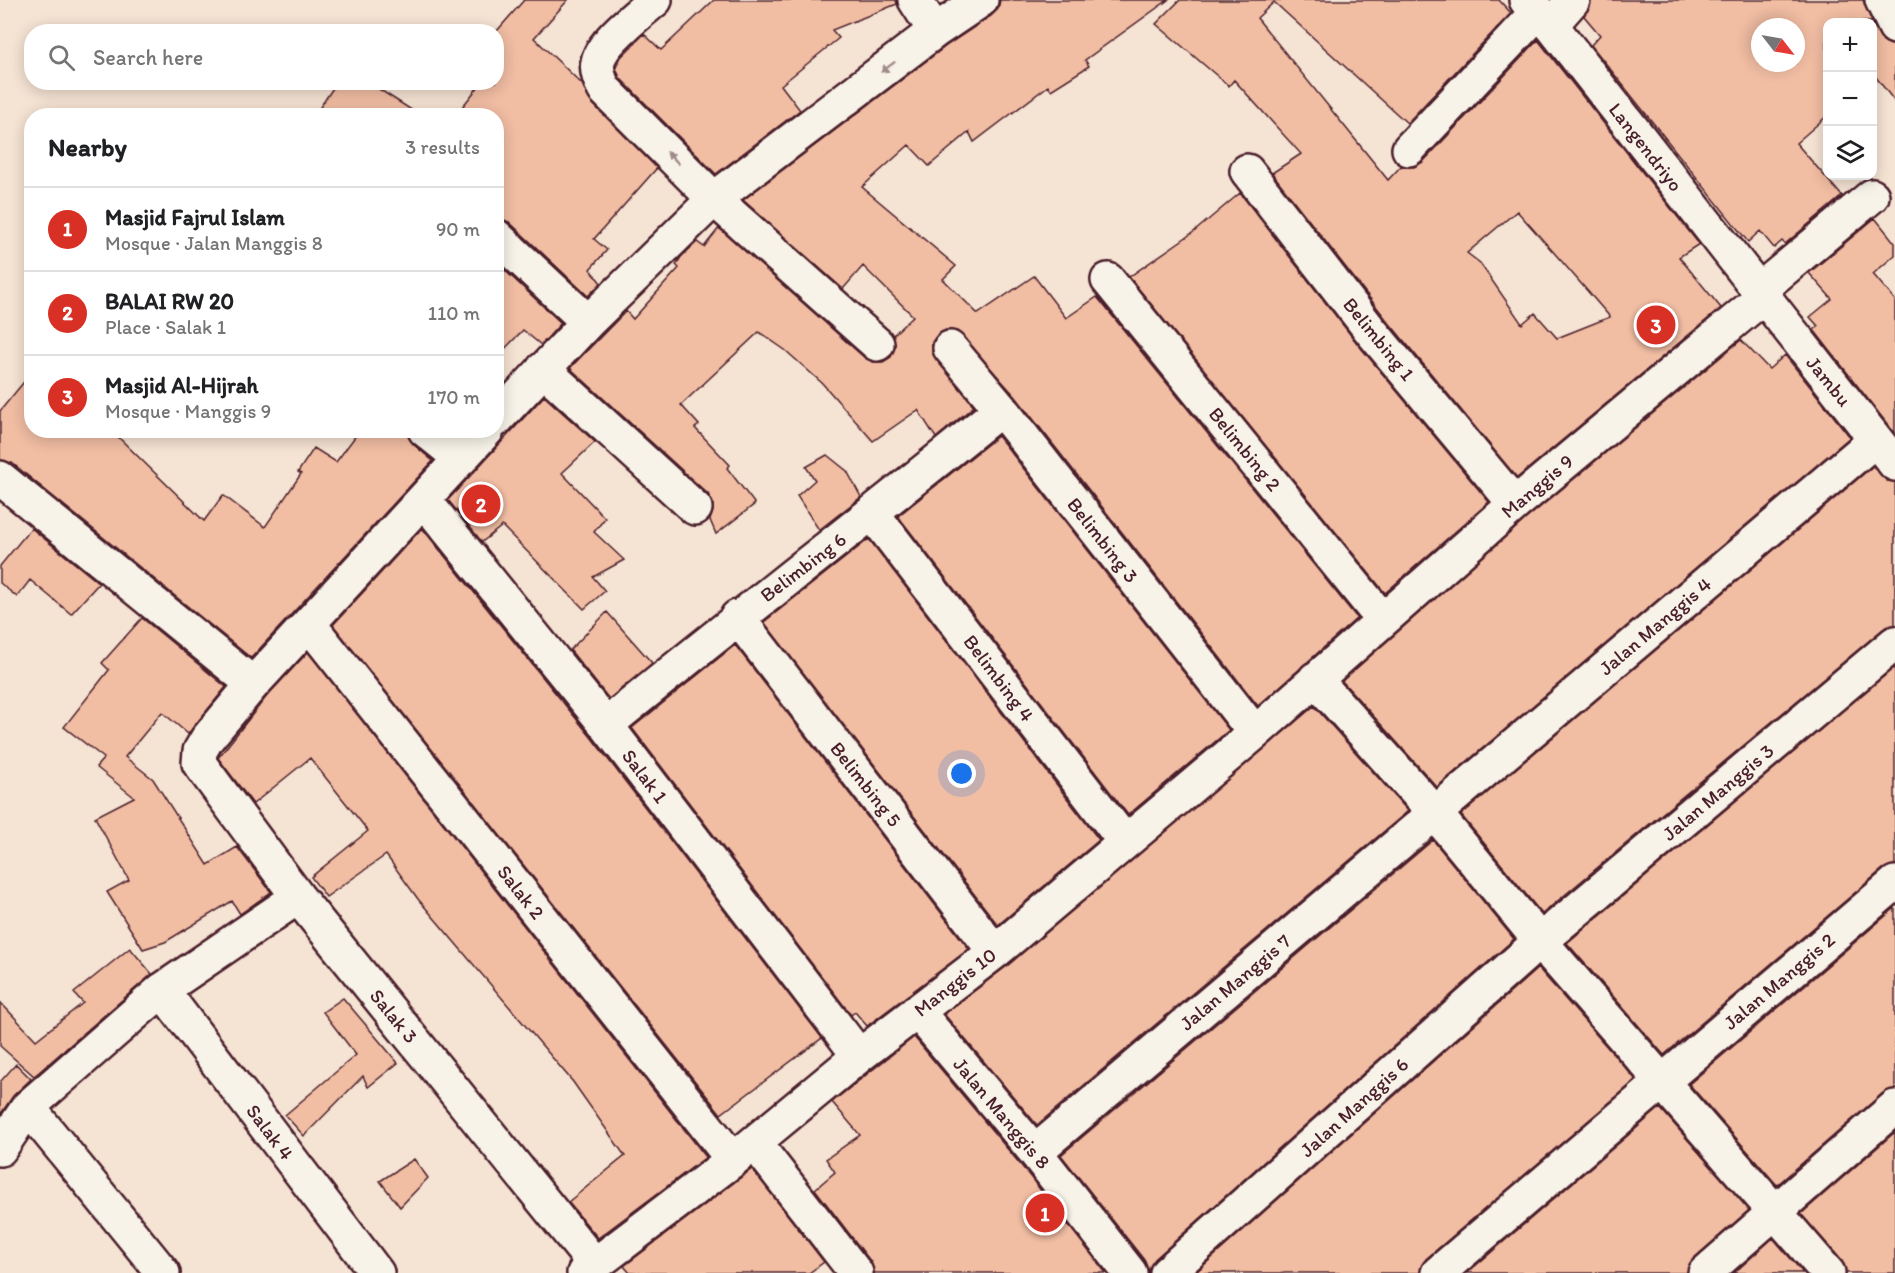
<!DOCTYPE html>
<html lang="en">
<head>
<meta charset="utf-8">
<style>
	:root { --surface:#fff; --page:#f2f2f2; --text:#202124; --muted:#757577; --line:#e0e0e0; --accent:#d93025 }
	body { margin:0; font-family:Itim,sans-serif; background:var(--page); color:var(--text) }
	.controls { position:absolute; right:18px; top:18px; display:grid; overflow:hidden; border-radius:12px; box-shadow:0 3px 15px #0003 }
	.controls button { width:54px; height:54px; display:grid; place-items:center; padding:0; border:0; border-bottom:2px solid var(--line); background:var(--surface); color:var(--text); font:30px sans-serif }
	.compass { position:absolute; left:1751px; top:18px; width:54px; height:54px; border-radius:50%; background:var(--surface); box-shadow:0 3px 15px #0003; rotate:121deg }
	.you { position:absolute; left:962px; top:774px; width:21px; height:21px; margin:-15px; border:4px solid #fff; border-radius:50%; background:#1a73e8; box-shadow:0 0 0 9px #1a73e833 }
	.badge { display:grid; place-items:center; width:39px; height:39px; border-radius:50%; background:var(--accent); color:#fff; font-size:20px; font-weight:700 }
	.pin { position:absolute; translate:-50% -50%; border:3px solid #fff; box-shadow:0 2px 6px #0006 }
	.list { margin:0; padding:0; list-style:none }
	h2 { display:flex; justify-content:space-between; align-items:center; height:78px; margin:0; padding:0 24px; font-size:26px }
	h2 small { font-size:20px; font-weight:400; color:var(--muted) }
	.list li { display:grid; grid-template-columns:39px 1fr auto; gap:18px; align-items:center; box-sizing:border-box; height:84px; padding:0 24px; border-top:2px solid var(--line) }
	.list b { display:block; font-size:22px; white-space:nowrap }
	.list p { margin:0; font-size:20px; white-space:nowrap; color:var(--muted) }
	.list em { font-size:20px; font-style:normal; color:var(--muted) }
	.icon { flex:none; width:33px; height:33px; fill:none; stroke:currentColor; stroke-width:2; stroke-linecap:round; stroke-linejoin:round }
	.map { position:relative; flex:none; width:1895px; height:1273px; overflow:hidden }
	.search { position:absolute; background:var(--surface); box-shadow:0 3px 15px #0003; left:24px; top:24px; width:480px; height:66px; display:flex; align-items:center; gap:15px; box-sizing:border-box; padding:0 21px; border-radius:24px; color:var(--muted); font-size:22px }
	.panel { position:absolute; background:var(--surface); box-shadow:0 3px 15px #0003; left:24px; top:108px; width:480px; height:330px; border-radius:24px }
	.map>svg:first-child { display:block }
	.building { fill:#f1bda3; stroke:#4a1f2b; stroke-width:1.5; fill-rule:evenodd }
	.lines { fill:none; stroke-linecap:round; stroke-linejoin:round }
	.street-casing { stroke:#4a1f2b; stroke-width:38 }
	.secondary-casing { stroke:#4a1f2b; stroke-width:38 }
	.street { stroke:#f7f3e8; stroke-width:33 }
	.secondary { stroke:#f7f3e8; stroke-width:33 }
	.oneway { fill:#a0898a }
	.labels { text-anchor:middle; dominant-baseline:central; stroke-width:4.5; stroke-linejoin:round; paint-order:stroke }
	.street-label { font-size:20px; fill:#4a1f2b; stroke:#f7f3e8 }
</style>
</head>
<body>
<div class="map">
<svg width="1895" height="1273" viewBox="0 0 1895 1273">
	<rect width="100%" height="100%" fill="#f5e3d3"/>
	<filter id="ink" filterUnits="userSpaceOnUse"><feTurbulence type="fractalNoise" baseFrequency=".0167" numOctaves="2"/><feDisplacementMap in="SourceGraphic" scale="12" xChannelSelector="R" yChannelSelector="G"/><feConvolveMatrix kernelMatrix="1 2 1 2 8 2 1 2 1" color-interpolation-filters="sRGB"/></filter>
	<g filter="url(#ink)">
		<!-- building -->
		<path class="building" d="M524 0H568L534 38 582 84 591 102 657 168 594 239 607 250 590 269 601 283 588 296 509 222 496 218V116H455L482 82H496V32Z
			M714 0H896L897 4 832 30 839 38 781 85 800 110 716 174 620 78 616 68 621 57 644 34 661 50Z
			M1000 0H1168L1085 60 1089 66 1051 90 1048 86 974 142 969 132 929 166 909 145 862 187 956 266 943 279 978 314 1034 276 1066 318 1097 297 1357 618 1258 706 1016 397 957 331 946 330 938 334 932 342V352L974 406 936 438 918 410 873 441 822 383 785 350 759 332 681 405 699 425 695 428 730 465 727 468 755 504 716 534 710 520 713 511V503L708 494 570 368 626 311 633 319 679 268 676 265 681 257 697 242 704 247 719 228 865 358 874 362H883L891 357 895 347 893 335 913 316 863 266 843 289 743 200 946 46 991 16 998 9Z
			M1180 0H1499L1511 13 1407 123 1274 2 1257 18 1388 180 1401 166 1414 167 1423 162 1538 40 1699 244 1679 257 1721 308 1517 478 1386 319 1272 173 1301 154 1234 80 1229 86 1156 24ZM1517 211 1564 264 1610 317 1557 338 1535 313 1522 324 1480 263 1467 253Z
			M1591 0H1863L1872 22H1827V116L1796 143 1842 196 1785 244 1782 241 1774 248 1760 231 1748 242 1591 45 1600 35 1584 16ZM1760 27H1796V63H1760Z
			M1872 23 1884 42 1895 46V102L1872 72Z
			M337 82H368L421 116H314Z
			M1240 193 1357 343 1489 502 1385 593 1129 277 1195 231Z
			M1875 218 1895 243V255L1873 274 1895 300V434L1814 330 1818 326 1810 317 1832 299 1809 273Z
			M496 262 561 323 541 345 523 330 496 358Z
			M1741 340 1769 369 1785 355 1850 437 1437 787 1342 681 1527 518Z
			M32 372V430H111L204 521 223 495 265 527 301 474 298 472 314 448 336 462 360 430H407L413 444 433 461 251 658 12 463 0 460V411Z
			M544 396 595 442 562 473 605 518 594 532 624 560 593 577 605 591 584 609 502 526 482 542 448 500Z
			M998 436 1229 730 1128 815 898 516Z
			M827 455 847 471 861 497 819 530 797 496 815 480 806 467Z
			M1873 466 1887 481 1895 482V625L1883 629 1542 914 1461 815Z
			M31 528 99 583 71 614 30 580 17 597 0 583V566Z
			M422 528 591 737 822 1038 721 1114 333 625Z
			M869 539 1099 840 998 925 764 622Z
			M607 612 652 663 609 699 570 650Z
			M142 618 226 687 188 734 162 712 125 757 153 779 208 865 237 847 271 892 240 914 232 901 165 942 143 949 107 892 129 880 95 817 134 797 96 767 104 758 64 727 109 670 102 663Z
			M735 645 969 949 867 1026 855 1012 851 1015 632 728Z
			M308 652 706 1157 598 1238 568 1202 625 1156 573 1082 418 899 386 855 326 897 311 877 368 831 310 758 253 804 218 758 267 696Z
			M1895 667V865L1883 869 1664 1055 1567 943Z
			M1314 706 1408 811 1037 1125 944 1014 1007 966Z
			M1433 840 1514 939 1155 1259 1148 1273 1145 1261 1061 1155Z
			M1895 908V1089L1883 1093 1777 1185 1689 1084Z
			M130 948 152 974 39 1072 34 1076 0 1046V1002L36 1040 83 1003 74 993Z
			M1538 968 1636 1080 1426 1259 1420 1273H1195Z
			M343 998 398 1063 368 1087 363 1076 304 1136 285 1115 356 1055 323 1012Z
			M914 1037 1020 1164 1106 1273H874L871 1262 815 1189 835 1172 826 1159 860 1135 832 1102Z
			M16 1064 31 1079 13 1096 0 1115V1082Z
			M1660 1108 1749 1210 1693 1259 1687 1273H1467Z
			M1895 1132V1273H1846L1842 1261 1801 1214Z
			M414 1159 428 1178 400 1207 380 1181Z
			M752 1169 824 1262 809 1273H630L624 1266Z
			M1773 1238 1803 1273H1734Z"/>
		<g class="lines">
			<!-- street casing -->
			<g class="street-casing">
				<path id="street" d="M655 0C640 13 601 42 598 62 596 71 600 80 604 89L714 199 877 344
					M915 0 935 31
					M1882 0 1895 27
					M1551 25 1573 0
					M1409 149 1538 12
					M1247 171 1371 331 1515 504
					M496 236 588 322
					M1108 280 1382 619
					M1758 291 1872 196
					M950 348 1001 409 1255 733
					M543 369 695 508
					M496 420 588 322 714 199 935 31 981 0
					M425 430 461 459
					M487 430 253 684 207 739 200 751 199 763 298 897 595 1265
					M0 478 253 684
					M424 500 606 725 859 1056
					M873 514 1125 842
					M737 617 995 952
					M309 624 733 1160
					M1315 679 1435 813 1540 941 1828 1273
					M606 725C736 618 870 516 1001 409
					M162 990 377 1273
					M917 1011 1035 1152 1130 1273
					M28 1107 163 1273
					M755 1143 856 1273
					M0 1149 28 1107 162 990 298 897
					M1035 1152 1875 440
					M584 1273 733 1160 859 1056 995 952 1255 733 1515 504 1762 298
					M1167 1273 1540 941 1895 643
					M1438 1273 1895 883
					M1705 1273 1895 1107"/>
			</g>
			<!-- secondary casing -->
			<g class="secondary-casing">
				<path id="secondary" d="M1526 0 1551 25 1895 464"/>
			</g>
			<!-- street -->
			<use href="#street" class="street"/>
			<!-- secondary -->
			<use href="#secondary" class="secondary"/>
		</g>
		<!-- one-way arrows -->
		<defs><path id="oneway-solid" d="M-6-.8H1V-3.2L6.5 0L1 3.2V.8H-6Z" transform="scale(1.5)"/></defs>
		<g class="oneway">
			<use href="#oneway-solid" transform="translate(888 67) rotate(143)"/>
			<use href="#oneway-solid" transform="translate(673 158) rotate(-135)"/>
		</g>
	</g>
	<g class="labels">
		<!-- street labels -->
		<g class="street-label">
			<text transform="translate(1646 147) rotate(52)">Langendriyo</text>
			<text transform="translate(1379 339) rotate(51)">Belimbing 1</text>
			<text transform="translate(1829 381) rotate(51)">Jambu</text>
			<text transform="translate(1245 449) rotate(51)">Belimbing 2</text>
			<text transform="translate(1537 486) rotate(-40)">Manggis 9</text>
			<text transform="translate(1103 540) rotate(52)">Belimbing 3</text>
			<text transform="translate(803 567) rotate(-37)">Belimbing 6</text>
			<text transform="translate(1655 626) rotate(-40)">Jalan Manggis 4</text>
			<text transform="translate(999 678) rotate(53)">Belimbing 4</text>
			<text transform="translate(645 776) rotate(53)">Salak 1</text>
			<text transform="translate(866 784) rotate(52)">Belimbing 5</text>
			<text transform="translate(1718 792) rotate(-40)">Jalan Manggis 3</text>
			<text transform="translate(521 892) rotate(52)">Salak 2</text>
			<text transform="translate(1779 981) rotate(-40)">Jalan Manggis 2</text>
			<text transform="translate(955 982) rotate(-38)">Manggis 10</text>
			<text transform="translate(1235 982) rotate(-40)">Jalan Manggis 7</text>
			<text transform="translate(394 1016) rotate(51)">Salak 3</text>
			<text transform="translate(1354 1107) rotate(-42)">Jalan Manggis 6</text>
			<text transform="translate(1002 1113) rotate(50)">Jalan Manggis 8</text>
			<text transform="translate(270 1132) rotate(53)">Salak 4</text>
		</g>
	</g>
</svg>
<div class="controls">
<button>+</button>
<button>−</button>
<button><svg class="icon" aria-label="layers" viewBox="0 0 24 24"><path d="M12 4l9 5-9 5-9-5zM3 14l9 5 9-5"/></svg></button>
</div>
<svg class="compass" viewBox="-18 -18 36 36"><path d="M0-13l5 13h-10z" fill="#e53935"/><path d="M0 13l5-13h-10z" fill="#757577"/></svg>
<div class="you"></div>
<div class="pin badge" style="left:1045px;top:1213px">1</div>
<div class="pin badge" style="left:481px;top:504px">2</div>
<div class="pin badge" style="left:1656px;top:325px">3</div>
<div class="search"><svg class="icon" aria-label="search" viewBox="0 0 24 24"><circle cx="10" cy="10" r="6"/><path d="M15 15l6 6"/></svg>Search here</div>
<section class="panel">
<h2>Nearby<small>3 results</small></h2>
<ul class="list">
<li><span class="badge">1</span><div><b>Masjid Fajrul Islam</b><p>Mosque · Jalan Manggis 8</p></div><em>90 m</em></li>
<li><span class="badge">2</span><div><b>BALAI RW 20</b><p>Place · Salak 1</p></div><em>110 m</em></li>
<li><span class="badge">3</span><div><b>Masjid Al-Hijrah</b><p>Mosque · Manggis 9</p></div><em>170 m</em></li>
</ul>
</section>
</div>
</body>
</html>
